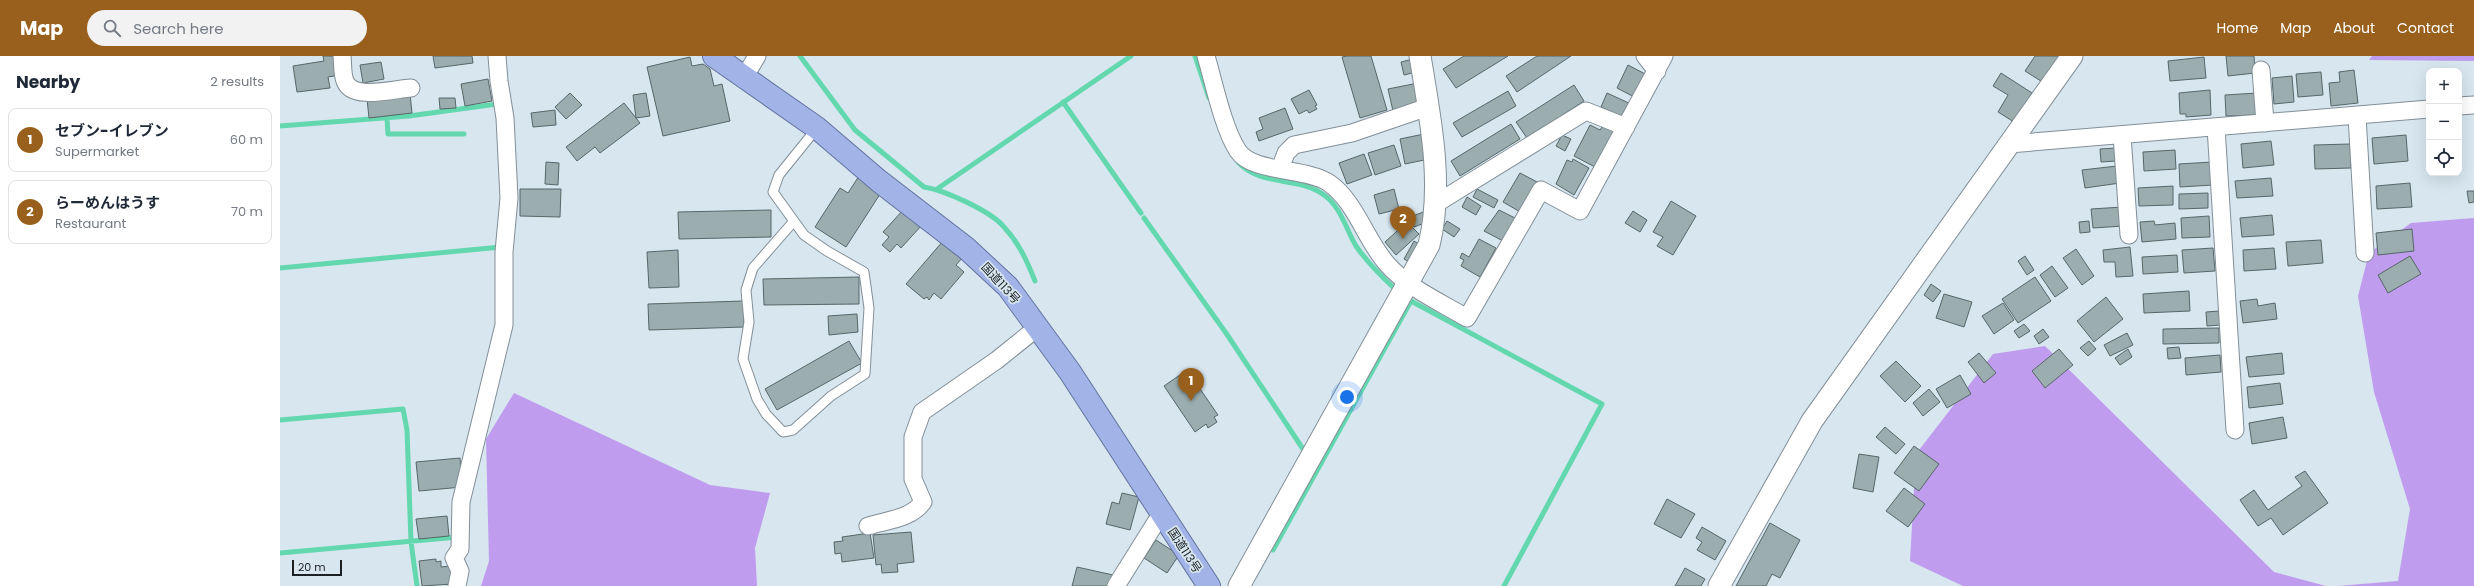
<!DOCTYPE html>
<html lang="en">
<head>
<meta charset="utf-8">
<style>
	:root { --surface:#fff; --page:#f2f2f3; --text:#1f2937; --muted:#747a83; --line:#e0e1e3; --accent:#98601c }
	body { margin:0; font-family:Poppins,"Noto Sans JP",sans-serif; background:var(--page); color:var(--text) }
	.controls { position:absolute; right:12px; top:12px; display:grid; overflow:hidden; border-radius:8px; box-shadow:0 4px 16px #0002 }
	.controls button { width:36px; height:36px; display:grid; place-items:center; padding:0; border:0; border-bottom:1px solid var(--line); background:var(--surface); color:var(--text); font:20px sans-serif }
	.scale { position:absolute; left:12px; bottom:10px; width:50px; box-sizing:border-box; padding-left:4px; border:2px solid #1b2023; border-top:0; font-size:11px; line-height:14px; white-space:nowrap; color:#1b2023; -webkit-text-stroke:3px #d7e6ef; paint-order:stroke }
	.you { position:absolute; left:1067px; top:341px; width:14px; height:14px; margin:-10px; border:3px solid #fff; border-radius:50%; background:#1a73e8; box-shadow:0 0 0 6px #1a73e833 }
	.badge { display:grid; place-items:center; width:26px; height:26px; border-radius:50%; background:var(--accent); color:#fff; font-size:13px; font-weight:700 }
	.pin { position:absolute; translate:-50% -33px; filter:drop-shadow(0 1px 2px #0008) }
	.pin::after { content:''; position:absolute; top:21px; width:14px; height:12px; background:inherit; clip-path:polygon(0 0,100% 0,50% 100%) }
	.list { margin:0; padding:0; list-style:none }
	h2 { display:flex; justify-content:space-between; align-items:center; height:52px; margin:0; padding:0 16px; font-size:17px }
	h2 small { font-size:13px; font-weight:400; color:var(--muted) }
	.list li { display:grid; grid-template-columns:26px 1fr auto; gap:12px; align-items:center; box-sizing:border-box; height:64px; margin:0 8px 8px; padding:0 8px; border:1px solid var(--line); border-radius:8px }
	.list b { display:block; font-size:15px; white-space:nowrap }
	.list p { margin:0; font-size:13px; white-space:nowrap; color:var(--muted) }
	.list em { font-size:13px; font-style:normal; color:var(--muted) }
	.icon { flex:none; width:22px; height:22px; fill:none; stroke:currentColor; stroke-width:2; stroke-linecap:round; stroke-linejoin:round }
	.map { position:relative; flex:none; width:2194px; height:530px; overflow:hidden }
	header { display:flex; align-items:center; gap:24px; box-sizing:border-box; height:56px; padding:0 20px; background:var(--accent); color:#fff }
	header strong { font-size:19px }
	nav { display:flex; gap:22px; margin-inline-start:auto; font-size:14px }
	.search { width:280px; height:36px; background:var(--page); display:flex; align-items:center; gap:10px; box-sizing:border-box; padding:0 14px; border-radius:22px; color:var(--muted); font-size:15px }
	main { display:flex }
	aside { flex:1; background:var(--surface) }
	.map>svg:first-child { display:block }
	.green { fill:#c09cef }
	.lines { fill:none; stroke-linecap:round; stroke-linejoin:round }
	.stream { stroke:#63d8af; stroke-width:5 }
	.building { fill:#9badaf; stroke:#566768 }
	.service-casing { stroke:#828f98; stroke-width:11 }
	.minor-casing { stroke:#828f98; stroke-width:19 }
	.tertiary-casing { stroke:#828f98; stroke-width:23 }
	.trunk-casing { stroke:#63739e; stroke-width:24 }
	.service { stroke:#fff; stroke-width:9 }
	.minor { stroke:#fff; stroke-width:17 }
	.tertiary { stroke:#fff; stroke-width:21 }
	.trunk { stroke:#a2b3e7; stroke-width:22 }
	.labels { text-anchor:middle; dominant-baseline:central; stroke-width:3.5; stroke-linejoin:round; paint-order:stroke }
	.street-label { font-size:12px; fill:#1b2023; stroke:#d7e6ef }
</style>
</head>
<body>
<header>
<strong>Map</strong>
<div class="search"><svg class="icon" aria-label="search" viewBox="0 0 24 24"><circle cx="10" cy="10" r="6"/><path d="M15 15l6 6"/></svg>Search here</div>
<nav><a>Home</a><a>Map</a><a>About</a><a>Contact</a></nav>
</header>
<main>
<aside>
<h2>Nearby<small>2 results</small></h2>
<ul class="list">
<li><span class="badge">1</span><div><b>セブン-イレブン</b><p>Supermarket</p></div><em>60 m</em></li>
<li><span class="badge">2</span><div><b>らーめんはうす</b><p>Restaurant</p></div><em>70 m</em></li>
</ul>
</aside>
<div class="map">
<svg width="2194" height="530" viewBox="0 0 2194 530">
	<rect width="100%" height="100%" fill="#d7e6ef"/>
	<!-- green -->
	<path class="green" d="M2092 0H2194V5L2089 4Z
		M2194 162V530H2057L2118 525 2130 453 2094 336 2078 240 2089 197 2131 167Z
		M1765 290 1994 516 2046 530H1683L1630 505 1636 398 1713 298Z
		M234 337 430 429 490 437 475 492 477 530H201L209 505 206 383Z"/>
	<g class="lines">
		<!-- stream -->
		<path class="stream" d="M520 0 575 74 644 131C664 134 711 155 724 171 739 187 747 205 755 225
			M915 0 929 42
			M783 46 861 157
			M107 62 108 78H184
			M0 70 129 60 217 48
			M958 106C981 131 1018 120 1044 139 1061 151 1066 173 1076 190 1087 206 1101 220 1115 233
			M657 133 851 0
			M864 162 946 277 1023 393
			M0 212 221 191
			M0 364 123 353 127 374 131 486 137 530
			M993 494 1131 245 1322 348 1224 530
			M0 497 178 481"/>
	</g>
	<!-- building -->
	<path class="building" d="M43 0H58L60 19 48 21 50 32 17 36 13 10 44 5Z
		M153 0H192L193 7 155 12Z
		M1067 0H1091L1107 54 1080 62 1062 1Z
		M1184 0H1228L1176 32 1163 13Z
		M1257 0H1291L1237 36 1226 20Z
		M1755 0H1779L1764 27 1745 15Z
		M1946 0H1974L1975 17 1948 20Z
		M410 1 412 10 423 8 430 13 434 30 442 28 450 65 383 80 367 11Z
		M1924 1 1926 22 1890 25 1888 5Z
		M1133 3 1136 16 1124 19 1121 6Z
		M101 6 104 23 83 27 80 9Z
		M1348 9 1369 20 1358 43 1337 32Z
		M2074 14 2078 47 2051 50 2049 27 2060 26 2059 16Z
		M2041 16 2043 39 2018 41 2016 18Z
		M1721 17 1752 37 1734 66 1718 56 1728 39 1713 30Z
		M2012 20 2014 46 1994 48 1992 22Z
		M208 23 212 45 185 50 181 28Z
		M1138 27 1142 48 1113 55 1108 33Z
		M1294 29 1304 45 1247 82 1236 66Z
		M1029 34 1037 49 1035 50 1037 53 1029 57 1027 54 1019 58 1011 43Z
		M1930 34 1931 59 1906 61V58H1900L1899 37Z
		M1228 35 1236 50 1182 81 1173 67Z
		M290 37 302 49 286 63 275 51Z
		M366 37 370 60 356 62 353 39Z
		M1327 37 1351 48 1345 62 1321 51Z
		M1977 37 1978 59 1946 60 1945 39Z
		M130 38 132 57 89 62 87 43Z
		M159 42H175L176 52 160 53Z
		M344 47 360 67 320 97 315 91 297 105 286 91Z
		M1005 52 1013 73 979 85 976 76 983 73 979 62Z
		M275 54 276 69 253 71 251 57Z
		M1231 68 1240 83 1180 120 1171 105Z
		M1324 68 1335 74 1315 111 1294 100 1310 69 1320 74Z
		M1144 78 1149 103 1125 108 1120 83Z
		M1282 79 1291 83 1285 95 1276 90Z
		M2126 79 2128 105 2094 108 2092 82Z
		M1991 85 1994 109 1963 112 1961 88Z
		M2070 88 2071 112 2035 113 2034 89Z
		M1114 89 1121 110 1095 119 1088 97Z
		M1836 92V105L1821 106 1820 93Z
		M1895 94 1896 113 1864 115 1863 96Z
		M1084 98 1092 119 1067 128 1059 107Z
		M1293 103 1309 112 1294 139 1276 128 1287 104 1292 106Z
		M266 106 279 107 278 129 265 128Z
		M1932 106 1933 129 1900 131 1899 108Z
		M1837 110 1840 127 1805 132 1802 114Z
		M1240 117 1259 127 1242 157 1223 146Z
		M579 120 602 135 566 191 535 171 560 132 568 137Z
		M1991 122 1993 140 1957 142 1955 125Z
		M2130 127 2132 151 2097 153 2096 130Z
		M1893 130V149L1859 150 1858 132Z
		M240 133H281L280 161 240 160Z
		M1114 133 1119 153 1099 158 1094 139Z
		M1197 133 1218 144 1214 152 1193 141Z
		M2187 135H2194V146L2189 147Z
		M1928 137V152L1899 153V138Z
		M1187 141 1201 150 1196 159 1182 151Z
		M1391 145 1416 160 1393 199 1377 190 1383 181 1373 176Z
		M1843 151 1844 170 1813 172 1811 153Z
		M624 153 642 169 621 192 617 188 610 196 602 189 609 181 603 176Z
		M491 154V181L399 183 398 156Z
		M1219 154 1237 163 1225 186 1204 175Z
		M1146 155 1150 165 1134 171 1130 161Z
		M1353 155 1367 164 1360 176 1345 167Z
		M1992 159 1994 179 1962 181 1960 162Z
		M1929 160 1930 181 1902 182 1901 162Z
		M1167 165 1180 173 1174 181 1162 173Z
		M1809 165 1810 176 1800 177 1799 166Z
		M1874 165 1875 169 1895 167 1896 183 1862 186 1860 166Z
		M1127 166 1139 178 1116 199 1105 186Z
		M2132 173 2134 195 2098 199 2096 177Z
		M1199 183 1216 192 1200 221 1181 210 1184 204 1180 202 1182 197 1189 201Z
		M2041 184 2043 207 2008 210 2006 186Z
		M663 185 683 201 676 209 684 216 661 243 654 237 649 244 647 241 644 243 626 228Z
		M1134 185 1142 190 1131 207 1124 203Z
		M1850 191 1853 220 1836 221 1835 206H1824L1823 194Z
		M1933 192 1935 215 1904 217 1902 194Z
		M1994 192 1996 213 1964 215 1963 194Z
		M1796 193 1814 220 1802 229 1783 202Z
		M398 194 399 231 369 232 367 196Z
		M1897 199 1898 216 1863 218 1862 201Z
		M1745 200 1754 214 1747 219 1738 205Z
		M2130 200 2141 218 2108 237 2098 219Z
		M1772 210 1788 232 1775 241 1760 219Z
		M579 221V248L484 249 483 223Z
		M1755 221 1771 245 1738 267 1722 243Z
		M1651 228 1661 235 1653 246 1644 239Z
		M1909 235 1910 255 1864 257 1863 238Z
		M1664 238 1692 246 1684 271 1656 262Z
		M1826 241 1843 263 1814 286 1797 265Z
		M1977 243 1978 250 1995 247 1997 263 1963 267 1960 245Z
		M463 245 464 271 369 274 368 248Z
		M1723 247 1734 264 1714 278 1702 260Z
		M1939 255 1940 269 1927 270 1926 256Z
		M577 258 578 276 549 279 548 260Z
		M1744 268 1750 275 1739 282 1734 275Z
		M1939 272V287L1883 288V273Z
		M1763 273 1769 281 1759 288 1754 280Z
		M1847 277 1853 289 1830 300 1824 289Z
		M569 285 582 307 497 354 485 333Z
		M1809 285 1816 293 1808 300 1800 292Z
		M1899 291 1901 302 1888 303 1887 292Z
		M1779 293 1793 309 1765 332 1752 315Z
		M1848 293 1852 301 1840 309 1835 302Z
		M1699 297 1716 317 1704 327 1688 306Z
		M2002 297 2004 318 1969 321 1966 301Z
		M1940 299 1941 316 1906 319 1905 302Z
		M1616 305 1641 330 1625 346 1600 320Z
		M907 314 938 359 934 361 937 366 928 372 926 368 915 376 884 330Z
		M1680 319 1691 338 1667 352 1656 333Z
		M2000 327 2003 348 1969 352 1967 331Z
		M1649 333 1660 346 1643 360 1633 347Z
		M2003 361 2007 382 1972 388 1969 367Z
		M1605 371 1625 388 1616 398 1596 381Z
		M1634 390 1659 408 1639 435 1614 417Z
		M1579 398 1599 401 1593 436 1573 432Z
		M180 402 182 431 139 435 136 406Z
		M2025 415 2048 447 2003 479 1991 462 1978 470 1960 444 1974 434 1988 454 2022 430 2015 421Z
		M1624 432 1645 448 1628 471 1606 455Z
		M842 437 859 441 850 474 826 468 832 446 839 448Z
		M1387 443 1415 458 1401 482 1374 468Z
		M167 460 169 480 139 483 136 463Z
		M1490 467 1520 484 1500 522 1492 518 1486 530H1456Z
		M1422 471 1446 485 1435 504 1417 494 1422 486 1416 482Z
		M631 476 634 506 617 508 618 516 602 517 601 508 596 509 593 479Z
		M590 477 594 502 562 506 561 497 555 498 554 486 563 485 562 481Z
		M876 484 899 499 887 517 864 502Z
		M156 503V506L161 505V511L171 510 173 528 142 530 139 505Z
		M797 511 833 519 830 530H792Z
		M1405 512 1425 523 1421 530H1395Z"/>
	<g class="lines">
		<!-- service casing -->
		<g class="service-casing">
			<path id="service" d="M514 165 473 212 466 234 469 266 463 303 477 343 486 358 503 376 513 374 551 340 585 318 589 252 584 216 547 195 524 179 493 136 499 119 537 72"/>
		</g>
		<!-- minor casing -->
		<g class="minor-casing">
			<path id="minor" d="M62 0C63 7 62 18 65 25 72 45 114 33 131 32
				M926 0C934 27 943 72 958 95 972 117 1028 112 1049 127 1076 146 1085 183 1107 208 1128 232 1160 246 1187 262L1261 134 1300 155 1384 0
				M1365 0 1377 15
				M1981 14 1985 67
				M465 20 477 0
				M2179 50 2194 49
				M2077 60 2085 197
				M1936 71 1955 374
				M1842 79 1849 179
				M1729 88 2149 53
				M1000 113 1006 97 1014 89 1072 77 1148 51
				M1157 147 1306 55 1346 71
				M588 470C607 464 631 463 643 446L633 423V381L642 356 717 304 758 271
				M177 530 180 515 174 502 180 493 181 446 224 269V196L229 142 225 62 219 25 217 0
				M836 530 881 458"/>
		</g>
		<!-- tertiary casing -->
		<g class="tertiary-casing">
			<path id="tertiary" d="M959 530 1149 189C1164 128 1150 61 1140 0
				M1439 530 1532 365 1792 0"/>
		</g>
		<!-- trunk casing -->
		<g class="trunk-casing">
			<path id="trunk" d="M434 0 537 72 599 125 686 192 728 231 790 316 929 530"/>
		</g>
		<!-- service -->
		<use href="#service" class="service"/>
		<!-- minor -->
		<use href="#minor" class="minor"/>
		<!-- tertiary -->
		<use href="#tertiary" class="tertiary"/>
		<!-- trunk -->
		<use href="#trunk" class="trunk"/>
	</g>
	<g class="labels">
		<!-- street labels -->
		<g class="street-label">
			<text transform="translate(721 227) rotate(47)">国道113号</text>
			<text transform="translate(905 494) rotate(57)">国道113号</text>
		</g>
	</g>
</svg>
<div class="controls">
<button>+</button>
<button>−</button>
<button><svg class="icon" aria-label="locate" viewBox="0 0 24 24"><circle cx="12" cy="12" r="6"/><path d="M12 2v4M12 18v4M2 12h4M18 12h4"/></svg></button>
</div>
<div class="scale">20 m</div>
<div class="you"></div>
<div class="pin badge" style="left:911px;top:345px">1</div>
<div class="pin badge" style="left:1123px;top:183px">2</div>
</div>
</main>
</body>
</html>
